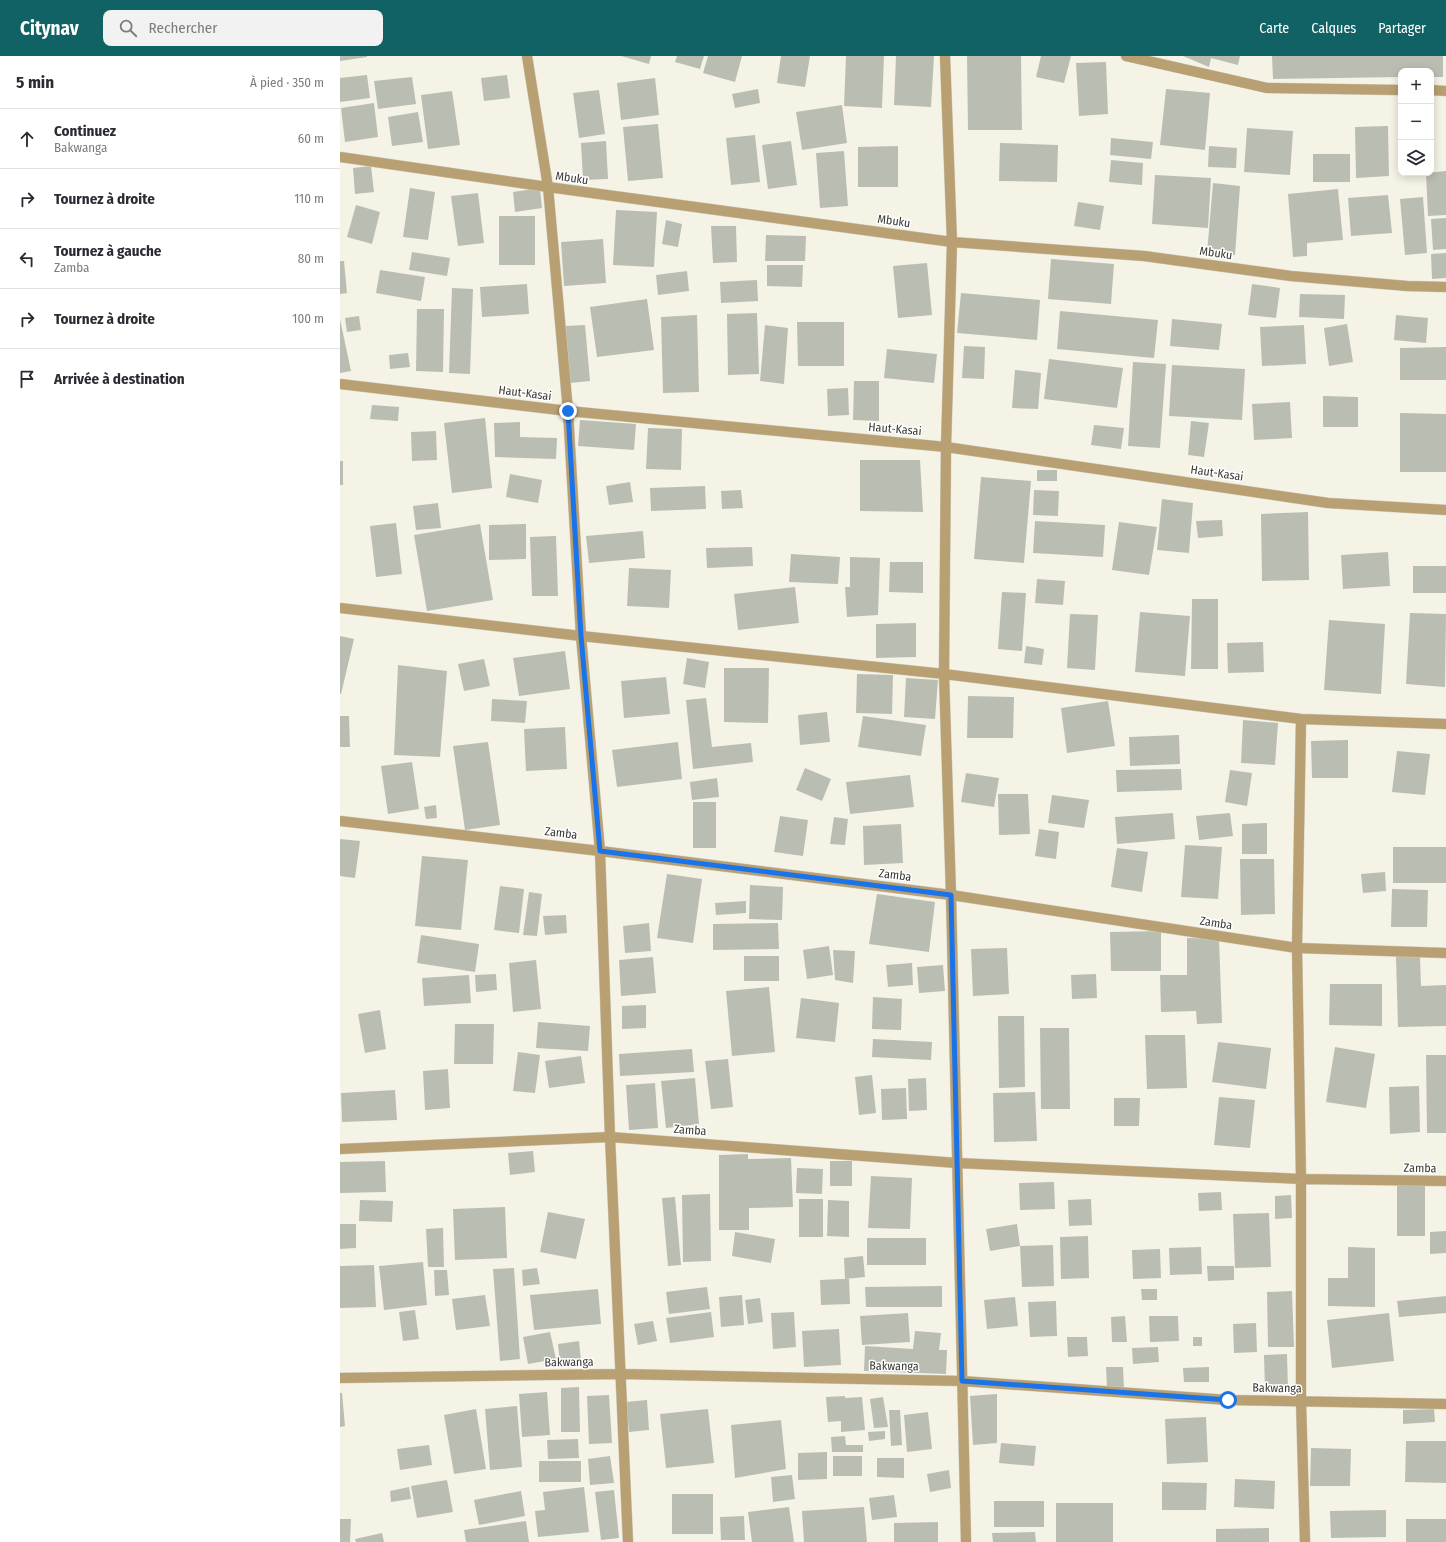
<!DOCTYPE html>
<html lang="fr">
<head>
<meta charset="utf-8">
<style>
	:root { --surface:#fff; --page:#f2f2f3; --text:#2b2b33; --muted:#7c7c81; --line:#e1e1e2; --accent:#116264 }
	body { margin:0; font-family:"Fira Sans Condensed",sans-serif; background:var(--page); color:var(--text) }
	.controls { position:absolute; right:12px; top:12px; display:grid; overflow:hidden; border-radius:8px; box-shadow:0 2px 10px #0003 }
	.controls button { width:36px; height:36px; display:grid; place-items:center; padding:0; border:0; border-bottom:1px solid var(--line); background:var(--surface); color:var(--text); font:20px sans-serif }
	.stop { position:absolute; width:12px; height:12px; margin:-9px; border:3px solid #1a73e8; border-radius:50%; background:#fff }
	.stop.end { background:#1a73e8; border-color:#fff; box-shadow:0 1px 4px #0008 }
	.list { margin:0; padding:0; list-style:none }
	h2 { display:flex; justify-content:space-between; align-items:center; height:52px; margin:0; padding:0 16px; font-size:17px }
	h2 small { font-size:13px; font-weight:400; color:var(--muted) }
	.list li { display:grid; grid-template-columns:26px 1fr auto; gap:12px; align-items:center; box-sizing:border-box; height:60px; padding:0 16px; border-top:1px solid var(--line) }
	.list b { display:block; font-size:15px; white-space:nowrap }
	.list p { margin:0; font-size:13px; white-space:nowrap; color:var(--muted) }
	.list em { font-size:13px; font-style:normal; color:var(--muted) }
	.icon { flex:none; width:22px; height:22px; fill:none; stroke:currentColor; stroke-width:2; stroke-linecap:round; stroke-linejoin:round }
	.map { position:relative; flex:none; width:1106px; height:1486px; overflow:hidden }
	header { display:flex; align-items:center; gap:24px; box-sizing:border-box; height:56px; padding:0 20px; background:var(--accent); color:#fff }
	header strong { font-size:19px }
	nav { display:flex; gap:22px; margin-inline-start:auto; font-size:14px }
	.search { width:280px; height:36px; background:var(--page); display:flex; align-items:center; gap:10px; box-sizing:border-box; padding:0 14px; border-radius:8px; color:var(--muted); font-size:15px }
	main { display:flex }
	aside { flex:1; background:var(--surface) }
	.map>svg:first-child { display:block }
	.building { fill:#babeb2 }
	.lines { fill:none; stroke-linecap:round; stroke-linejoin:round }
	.street-casing { stroke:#d0cec2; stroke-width:11 }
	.street { stroke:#b9a072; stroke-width:10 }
	.route { stroke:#1a73e8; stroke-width:5 }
	.labels { text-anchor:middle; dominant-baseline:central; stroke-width:3; stroke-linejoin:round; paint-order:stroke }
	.street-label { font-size:12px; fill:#3a3934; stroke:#fff }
</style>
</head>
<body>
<header>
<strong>Citynav</strong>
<div class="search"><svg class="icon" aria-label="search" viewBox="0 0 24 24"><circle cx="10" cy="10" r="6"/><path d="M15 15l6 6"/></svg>Rechercher</div>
<nav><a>Carte</a><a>Calques</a><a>Partager</a></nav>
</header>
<main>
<aside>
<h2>5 min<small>À pied · 350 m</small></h2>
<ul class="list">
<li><svg class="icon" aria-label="ahead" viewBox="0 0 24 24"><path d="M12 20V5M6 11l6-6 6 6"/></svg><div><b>Continuez</b><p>Bakwanga</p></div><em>60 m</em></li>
<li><svg class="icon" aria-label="right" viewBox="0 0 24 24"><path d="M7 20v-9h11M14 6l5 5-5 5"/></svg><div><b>Tournez à droite</b></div><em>110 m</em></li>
<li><svg class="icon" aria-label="left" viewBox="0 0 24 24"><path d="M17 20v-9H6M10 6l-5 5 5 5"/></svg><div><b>Tournez à gauche</b><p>Zamba</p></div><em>80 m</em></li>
<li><svg class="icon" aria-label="right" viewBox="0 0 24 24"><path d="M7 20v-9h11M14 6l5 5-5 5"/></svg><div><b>Tournez à droite</b></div><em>100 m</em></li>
<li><svg class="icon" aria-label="arrive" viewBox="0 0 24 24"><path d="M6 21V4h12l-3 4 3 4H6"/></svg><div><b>Arrivée à destination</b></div></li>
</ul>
</aside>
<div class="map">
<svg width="1106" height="1486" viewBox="0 0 1106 1486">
	<rect width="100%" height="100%" fill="#f5f3e6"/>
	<!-- building -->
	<path class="building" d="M0 0H27V1L0 5Z
		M281 0H311L309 8Z
		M337 0H364L360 13 335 6Z
		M368 0H402L395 26 363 17Z
		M441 0H470L465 31 437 27Z
		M506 0H544L542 52 504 50Z
		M556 0H594L591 51 554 49Z
		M627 0H681L682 74H628Z
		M701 0H731L724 27 696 21Z
		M843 0H900L898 9 871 2 869 11Z
		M932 0H1103V21H1091V15H1061V21L933 23Z
		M766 6 768 58 739 60 736 7Z
		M27 19 30 42 0 46V22Z
		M167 19 170 42 144 45 141 22Z
		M72 21 76 48 38 53 34 25Z
		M315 22 319 59 281 64 277 27Z
		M418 33 420 47 395 52 392 38Z
		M826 33 870 37 865 94 820 89Z
		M259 34 265 78 239 82 233 37Z
		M112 35 120 89 88 93 81 39Z
		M34 47 38 81 5 86 1 52Z
		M502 49 507 87 462 94 456 56Z
		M78 56 83 86 52 90 48 61Z
		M318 68 323 122 288 125 283 71Z
		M1048 70 1049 120 1016 122 1015 71Z
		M907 72 953 75 950 119 904 116Z
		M415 79 420 126 391 129 386 82Z
		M771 82 813 86 811 103 770 99Z
		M266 85 268 123 243 124 241 87Z
		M451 85 457 129 428 133 422 89Z
		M660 87 718 89 717 126 659 125Z
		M558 90V131H518V91Z
		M869 90 897 92 896 112 868 111Z
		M504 95 508 150 480 152 476 97Z
		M973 98H1010V126H973Z
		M771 104 803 107 802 129 769 126Z
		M31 110 34 136 15 138 13 112Z
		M1106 115V159L1088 160 1086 117Z
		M815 119 871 122 868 172 812 168Z
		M873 127 900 130 895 199 867 197Z
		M70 132 95 136 88 184 63 181Z
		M200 132 202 152 175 156 173 136Z
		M998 133 1003 184 967 187V200L953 201 948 138Z
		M138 137 144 187 118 190 111 140Z
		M1048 139 1052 177 1011 180 1008 142Z
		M1083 141 1087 197 1065 199 1060 143Z
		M738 146 764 150 760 174 734 170Z
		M16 149 40 156 32 188 7 181Z
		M276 154 317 156 314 211 273 209Z
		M159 160H195V209H159Z
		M1106 162V193L1093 194 1091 163Z
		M326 164 342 168 338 191 322 188Z
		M371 170H396L397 206 373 207Z
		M426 179 466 180 465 205H425Z
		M263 183 266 227 224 230 221 186Z
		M72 196 110 202 107 220 69 214Z
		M1106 197V222L1092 223 1091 198Z
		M711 203 774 208 771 248 708 243Z
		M0 205H4L7 237 0 238Z
		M587 207 592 259 558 262 553 210Z
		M427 209H463L462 231 427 230Z
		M40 214 85 221 81 245 36 237Z
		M347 215 349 235 318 239 316 219Z
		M417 224 418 245 381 247 380 226Z
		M187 228 189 258 142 261 140 231Z
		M912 228 940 232 936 262 908 259Z
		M112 232 133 233 130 318 109 317Z
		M621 237 700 244 697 284 617 277Z
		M960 238 1005 239 1004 263 959 261Z
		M307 243 314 294 257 301 250 251Z
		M77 253H104L103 316 76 315Z
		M720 255 818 264 814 302 717 293Z
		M417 257 419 318 388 319 387 258Z
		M357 259 359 336 323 337 321 261Z
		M1056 259 1088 262 1086 287 1054 284Z
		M19 260 21 274 7 276 5 262Z
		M0 263 11 315 0 317Z
		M832 263 882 268 879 294 830 290Z
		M457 266H504V310H458Z
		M1007 268 1013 306 989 310 984 272Z
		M245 269 250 325 230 327 225 270Z
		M425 269 448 272 444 328 420 325Z
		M964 269 966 308 922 310 920 271Z
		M624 290 645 291 644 323 622 322Z
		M1106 291V324H1060V292Z
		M547 293 597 298 594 327 544 322Z
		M68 297 70 311 50 313 49 299Z
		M709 303 783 312 777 352 704 343Z
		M793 306 826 308 820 392 788 390Z
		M832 309 905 313 902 364 829 360Z
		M675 314 701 317 698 353 672 352Z
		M514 325H539V365L513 364Z
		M508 332 509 359 488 360 487 333Z
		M983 340 1018 341V371H983Z
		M950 346 952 382 914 384 912 348Z
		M32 349 59 351 58 365 30 363Z
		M1060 357 1106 358V416H1060Z
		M145 362 152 432 112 437 104 367Z
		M240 364 296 368 294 394 238 390Z
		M851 365 869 367 864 401 848 399Z
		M180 366V381L217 382 216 403 155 401 154 367Z
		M754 369 784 372 781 393 751 389Z
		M308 372 342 373 341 414 306 413Z
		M96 375 97 404 72 405 71 376Z
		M520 404H580L583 456 520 455Z
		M0 405H3V429H0Z
		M697 414H717V425H697Z
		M170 418 202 424 198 447 166 441Z
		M641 421 691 425 684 507 634 503Z
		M290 426 293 446 269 449 266 430Z
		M365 430 366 453 311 455 310 432Z
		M401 434 403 452 382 453 381 435Z
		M694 434 719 435 718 460 693 459Z
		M822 443 853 447 849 497 817 494Z
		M98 447 101 472 76 474 73 450Z
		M968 456 969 524 922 525 921 458Z
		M882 464 883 480 858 482 856 465Z
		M695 465 765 469 763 501 693 497Z
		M779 466 817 471 809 519 772 514Z
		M56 467 62 518 36 521 30 470Z
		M140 468 153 544 87 555 74 479Z
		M186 468V503L149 504V469Z
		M303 475 305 502 249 507 246 480Z
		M216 480 218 540H192L190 481Z
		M412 491 413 510 367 512 366 492Z
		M1048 496 1050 530 1003 533 1001 499Z
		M451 498 500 501 498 528 449 526Z
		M510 501 540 502 538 559 507 561 505 531H510Z
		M550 506H583V537L549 536Z
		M1073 510H1106V537H1073Z
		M289 512 331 514 329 552 287 550Z
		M697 523 725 525 723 549 695 547Z
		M455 531 459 567 398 574 394 538Z
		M662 536 686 537 682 595 658 593Z
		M852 543H878V613H851Z
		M800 556 850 560 845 620 795 616Z
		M1070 557 1106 558 1105 631 1066 628Z
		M730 558 758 559 755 614 727 612Z
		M989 564 1045 568 1041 638 984 634Z
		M576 567V601L536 602V568Z
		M0 580 14 583 1 638H0Z
		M923 586 924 616 888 617 887 587Z
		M686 590 704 593 702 609 684 607Z
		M225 595 230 633 179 640 173 602Z
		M347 602 369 606 365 632 343 628Z
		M144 603 150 630 124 635 118 608Z
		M58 609 107 615 100 701 54 699Z
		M384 612H429L428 667 384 666Z
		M517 618 553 619 552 658 516 657Z
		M326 621 330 658 284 662 281 625Z
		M566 622 598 624 595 663 564 661Z
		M628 640 674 641 673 682H627Z
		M366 642 372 691 411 687 413 706 353 713 346 644Z
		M152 643 187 645 185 667 151 665Z
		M768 645 775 690 727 697 721 652Z
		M487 656 490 686 460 689 458 659Z
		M0 660H9L10 691H0Z
		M523 660 586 669 581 700 518 691Z
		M903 664 938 667 935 709 901 707Z
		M225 671 227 713 186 715 184 673Z
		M839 679 840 708 790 710 789 681Z
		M1008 684V722H972L971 685Z
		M148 686 160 769 125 774 113 690Z
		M338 686 342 723 277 731 272 694Z
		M1057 695 1090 698 1085 739 1052 736Z
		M72 706 79 753 48 758 41 710Z
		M465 712 491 723 482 745 456 734Z
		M841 713 842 734 777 736 776 714Z
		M890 714 912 717 907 750 885 746Z
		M626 717 659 722 654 751 621 746Z
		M570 719 574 751 510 758 506 726Z
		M377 722 379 741 352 744 350 726Z
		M658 738H688L690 778 659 779Z
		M712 739 749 744 744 772 708 767Z
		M353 746H376V792H353Z
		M96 749 97 762 86 763 84 751Z
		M833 757 835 783 777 788 775 761Z
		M890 757 893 780 859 784 856 760Z
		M440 760 468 764 463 800 434 796Z
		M494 761 508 763 505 789 490 788Z
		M927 767V798H902V768Z
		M561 768 563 807 524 809 523 770Z
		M699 773 719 776 716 803 695 800Z
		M0 783 20 785 15 822 0 820Z
		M845 789 882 791 878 843 841 841Z
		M1053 791H1106V827H1053Z
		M777 792 808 796 802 836 771 831Z
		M82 800 128 804 121 874 75 870Z
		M900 803H934L935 858 901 859Z
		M1045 816 1046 835 1023 837 1021 818Z
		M327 818 362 823 353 887 317 882Z
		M410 829 443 831 442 864 409 863Z
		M160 830 184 833 179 877 154 874Z
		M1052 833 1088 834 1087 871H1051Z
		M189 836 202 838 197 880 183 879Z
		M537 838 595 846 589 896 529 888Z
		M406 845V857L376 859 375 847Z
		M226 859 227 877 205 879 203 860Z
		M309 867 311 895 285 897 283 870Z
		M438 867 439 893 373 894V868Z
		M821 875V915H771L770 876Z
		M81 879 139 888 135 916 77 907Z
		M847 882 879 883 882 967 857 968 856 955 821 956 820 919H847Z
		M489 890 493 919 467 923 463 894Z
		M667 892 669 938 633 940 631 893Z
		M493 894 515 895 513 927 495 924Z
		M404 900H439V925H404Z
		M313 901 316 937 281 940 279 904Z
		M1056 901H1080L1081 930 1106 929V970L1058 971Z
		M196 904 201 953 173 956 169 907Z
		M572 907 573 929 548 931 546 909Z
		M603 909 605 935 579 937 577 911Z
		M156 918 157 934 136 936 135 919Z
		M756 918 757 942 732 943 731 919Z
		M129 919 131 947 84 950 82 922Z
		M990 928H1042V970L989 969Z
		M429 931 435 996 392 1000 386 935Z
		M533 941 562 943 561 974 532 973Z
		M461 942 499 947 495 986 456 982Z
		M306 949V972L282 973V950Z
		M40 954 46 993 25 997 18 958Z
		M658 960H684L685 1031 659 1032Z
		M198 966 250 970 248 995 196 992Z
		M115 968H154L153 1008H114Z
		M700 972H729L730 1053H701Z
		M805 979H845L847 1032 807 1033Z
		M533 983 592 986 591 1004 532 1001Z
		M878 986 931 992 926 1033 872 1026Z
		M995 991 1035 998 1026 1052 986 1046Z
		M352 993 354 1016 280 1020 279 998Z
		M178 996 200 999 195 1037 173 1035Z
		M1086 999H1106V1077H1087Z
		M241 1000 245 1027 209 1032 205 1005Z
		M388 1003 393 1051 371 1053 365 1005Z
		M108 1013 110 1052 85 1054 83 1015Z
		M532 1019 536 1057 519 1059 515 1021Z
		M355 1022 359 1068 326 1072 321 1025Z
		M586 1022 587 1054 569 1055 568 1023Z
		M315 1027 318 1072 289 1074 286 1029Z
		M1079 1030 1080 1076 1050 1078 1049 1031Z
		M566 1032 567 1063 542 1064 541 1033Z
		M55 1034 57 1064 2 1066 1 1037Z
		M695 1036 697 1085 654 1086 653 1037Z
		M879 1041 915 1044 910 1092 874 1089Z
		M774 1042H800L799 1070H774Z
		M193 1095 195 1116 170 1119 168 1097Z
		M408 1098V1103L451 1102 453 1151 409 1152V1174H379V1099Z
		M45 1105 46 1136 0 1137V1106Z
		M490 1105H512V1130H490Z
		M457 1112 483 1113 482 1138 456 1137Z
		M531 1120 572 1122 570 1173 528 1172Z
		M714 1126 715 1153 680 1154 679 1127Z
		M1057 1130H1085V1180H1057Z
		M881 1136 882 1154 859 1155 858 1137Z
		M370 1138 371 1205 343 1206 342 1139Z
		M951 1139 952 1162 935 1163V1140Z
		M335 1141 341 1209 328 1210 322 1142Z
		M459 1143H483V1181H459Z
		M751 1143 752 1169 729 1170 728 1144Z
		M20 1144 53 1145 52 1166 19 1165Z
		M488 1144 509 1145V1181L487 1180Z
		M165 1151 167 1202 115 1204 113 1153Z
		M208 1156 245 1163 236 1203 200 1196Z
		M929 1157 931 1211 895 1212 893 1158Z
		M0 1168H16V1192L0 1193Z
		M677 1168 680 1190 650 1195 646 1173Z
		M103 1172 104 1211H88L86 1173Z
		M1106 1175V1197L1090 1198V1176Z
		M395 1176 435 1183 431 1207 392 1200Z
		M748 1180 749 1222 721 1223 720 1181Z
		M527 1182H586V1209H527Z
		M713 1189 714 1230 682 1231 680 1190Z
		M861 1191 862 1218 830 1219 829 1192Z
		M1008 1191 1035 1192V1251L988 1250V1222H1008Z
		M820 1193 821 1222 793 1223 792 1194Z
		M523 1200 525 1221 505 1223 504 1202Z
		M83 1206 87 1249 44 1254 39 1210Z
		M34 1209 36 1251 0 1252V1210Z
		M867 1210H894V1224L868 1225Z
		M174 1212 180 1303 160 1305 153 1213Z
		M197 1212 200 1228 183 1230 182 1214Z
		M94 1214H107L109 1239 95 1240Z
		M502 1223H509L510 1248 481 1249 480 1224Z
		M602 1230V1251H526L525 1231Z
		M367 1231 370 1253 329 1258 326 1236Z
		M258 1233 261 1268 194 1274 190 1239Z
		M801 1233H817V1244H802Z
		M952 1235 954 1291H928L927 1236Z
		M145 1239 150 1270 116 1274 112 1243Z
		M402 1239 404 1269 381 1271 379 1241Z
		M1106 1240V1257L1059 1261 1057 1245Z
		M675 1241 678 1270 647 1273 644 1244Z
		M420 1242 423 1266 408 1268 405 1244Z
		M716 1245 717 1280 690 1281 688 1246Z
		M75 1254 79 1283 63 1285 59 1256Z
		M371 1256 374 1281 330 1287 326 1262Z
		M454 1256 456 1291 433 1293 431 1257Z
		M568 1257 570 1286 522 1289 520 1260Z
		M1049 1257 1054 1305 992 1312 987 1264Z
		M785 1260 787 1286H772L771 1261Z
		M809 1260H838L839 1285 810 1286Z
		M313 1265 317 1285 298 1289 294 1268Z
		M916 1267 917 1296 894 1297 893 1268Z
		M499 1273 501 1309 464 1311 462 1275Z
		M575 1275 601 1277 599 1294H607L606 1318 524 1315 525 1290 573 1293Z
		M210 1276 216 1303 188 1308 183 1281Z
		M727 1281H747L748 1300 728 1301Z
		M853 1281H862V1290H853Z
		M239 1285 241 1305 220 1308 218 1288Z
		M818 1291 819 1306 793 1308 792 1292Z
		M947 1298 948 1332 925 1333 924 1299Z
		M766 1311H783L784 1333H767Z
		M869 1311V1326H844L843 1312Z
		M239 1331 240 1376H221V1332Z
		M207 1336 210 1379 182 1381 179 1338Z
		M0 1337H2L5 1370 0 1371Z
		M657 1338V1387L633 1389 630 1340Z
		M269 1339 272 1387 249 1388 247 1340Z
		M505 1340V1342L522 1341 525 1374 501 1376V1365L488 1366 486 1341Z
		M543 1341 548 1371 534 1372 530 1343Z
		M307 1344 309 1374 289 1376 286 1346Z
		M177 1350 182 1411 150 1414 145 1353Z
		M136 1353 146 1413 114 1418 104 1359Z
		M368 1353 374 1407 326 1412 320 1358Z
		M1094 1353 1095 1366 1063 1368V1354Z
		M549 1354H560L562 1389 551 1390Z
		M588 1356 592 1393 567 1396 564 1359Z
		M866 1361 868 1406 827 1408 825 1363Z
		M441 1364 446 1413 395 1422 391 1369Z
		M545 1375V1383L529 1385 528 1376Z
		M505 1380 506 1389H523V1396H492L491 1381Z
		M238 1383 239 1402 208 1403 207 1384Z
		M1066 1385H1106V1427L1065 1426Z
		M661 1387 696 1390 694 1410 659 1407Z
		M89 1389 92 1409 60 1414 57 1393Z
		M971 1392 1011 1393 1010 1430H970Z
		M487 1396V1423L458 1424V1397Z
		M270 1400 274 1427 250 1429 248 1403Z
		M493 1400H522V1420H493Z
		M537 1402H564V1422L537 1421Z
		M199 1405H241V1426H199Z
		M609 1414 611 1432 590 1436 587 1418Z
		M452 1419 455 1443 433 1446 431 1421Z
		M895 1423 935 1425 934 1453 894 1451Z
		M107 1424 113 1456 77 1462 71 1430Z
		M822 1426 867 1427 866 1454H822Z
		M69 1431 71 1443 51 1446 50 1435Z
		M244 1431 249 1476 198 1481 195 1455 205 1454 203 1436Z
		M274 1434 279 1482 261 1484 255 1436Z
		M181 1435 185 1460 139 1469 134 1444Z
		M332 1438H373V1478H332Z
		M554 1439 557 1461 532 1464 529 1442Z
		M654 1445H704V1471H654Z
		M716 1447H773V1486H716Z
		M449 1451 454 1486H412L408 1456Z
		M524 1451 527 1486H464L462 1455Z
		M1046 1454V1481L991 1482 990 1455Z
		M404 1460 405 1484H381L380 1461Z
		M0 1463H11L10 1486H0Z
		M1066 1463H1106V1486H1066Z
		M186 1465 189 1486H126L124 1474Z
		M598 1466V1486H554V1467Z
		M929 1472V1486H876V1473Z
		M695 1476 696 1486H653L652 1477Z
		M42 1477 44 1486H16L15 1483Z"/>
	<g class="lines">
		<!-- street casing -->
		<g class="street-casing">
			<path id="street" d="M187 0 208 131 228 355 241 580 260 795 270 1081 288 1486
				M605 0 612 186 606 391 604 618 611 839 626 1486
				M786 0 927 32 1061 34
				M1091 34 1106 35
				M0 101 208 131 612 186 804 200 951 220 1067 230 1106 231
				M0 328 228 355 606 391 988 447 1106 454
				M0 552 241 580 604 618 961 663 1106 668
				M961 663 957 892 961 1123V1345L965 1486
				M0 765 260 795 611 839 957 892 1106 897
				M0 1093 270 1081 617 1107 961 1123 1106 1125
				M0 1322 281 1318 622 1325 888 1344 1106 1348"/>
		</g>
		<!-- street -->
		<use href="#street" class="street"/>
	</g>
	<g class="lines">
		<!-- route -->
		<path class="route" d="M228 355 241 580 260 795 611 839 622 1325 888 1344"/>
	</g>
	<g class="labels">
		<!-- street labels -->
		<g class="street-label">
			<text transform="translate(232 122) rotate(8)">Mbuku</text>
			<text transform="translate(554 165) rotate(8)">Mbuku</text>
			<text transform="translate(876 197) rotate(8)">Mbuku</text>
			<text transform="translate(185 337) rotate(7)">Haut-Kasai</text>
			<text transform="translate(555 373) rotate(5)">Haut-Kasai</text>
			<text transform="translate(877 417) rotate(8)">Haut-Kasai</text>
			<text transform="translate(221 777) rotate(7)">Zamba</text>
			<text transform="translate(555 819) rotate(7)">Zamba</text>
			<text transform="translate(876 867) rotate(9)">Zamba</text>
			<text transform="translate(350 1074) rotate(4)">Zamba</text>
			<text transform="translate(1080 1112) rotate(1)">Zamba</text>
			<text transform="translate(229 1306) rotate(-1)">Bakwanga</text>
			<text transform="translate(554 1310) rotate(1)">Bakwanga</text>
			<text transform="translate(937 1332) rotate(1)">Bakwanga</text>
		</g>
	</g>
</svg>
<div class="controls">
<button>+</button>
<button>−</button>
<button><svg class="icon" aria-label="layers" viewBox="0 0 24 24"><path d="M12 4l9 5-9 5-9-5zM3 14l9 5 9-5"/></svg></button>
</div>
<div class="stop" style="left:888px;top:1344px"></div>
<div class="stop end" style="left:228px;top:355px"></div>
</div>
</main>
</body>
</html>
